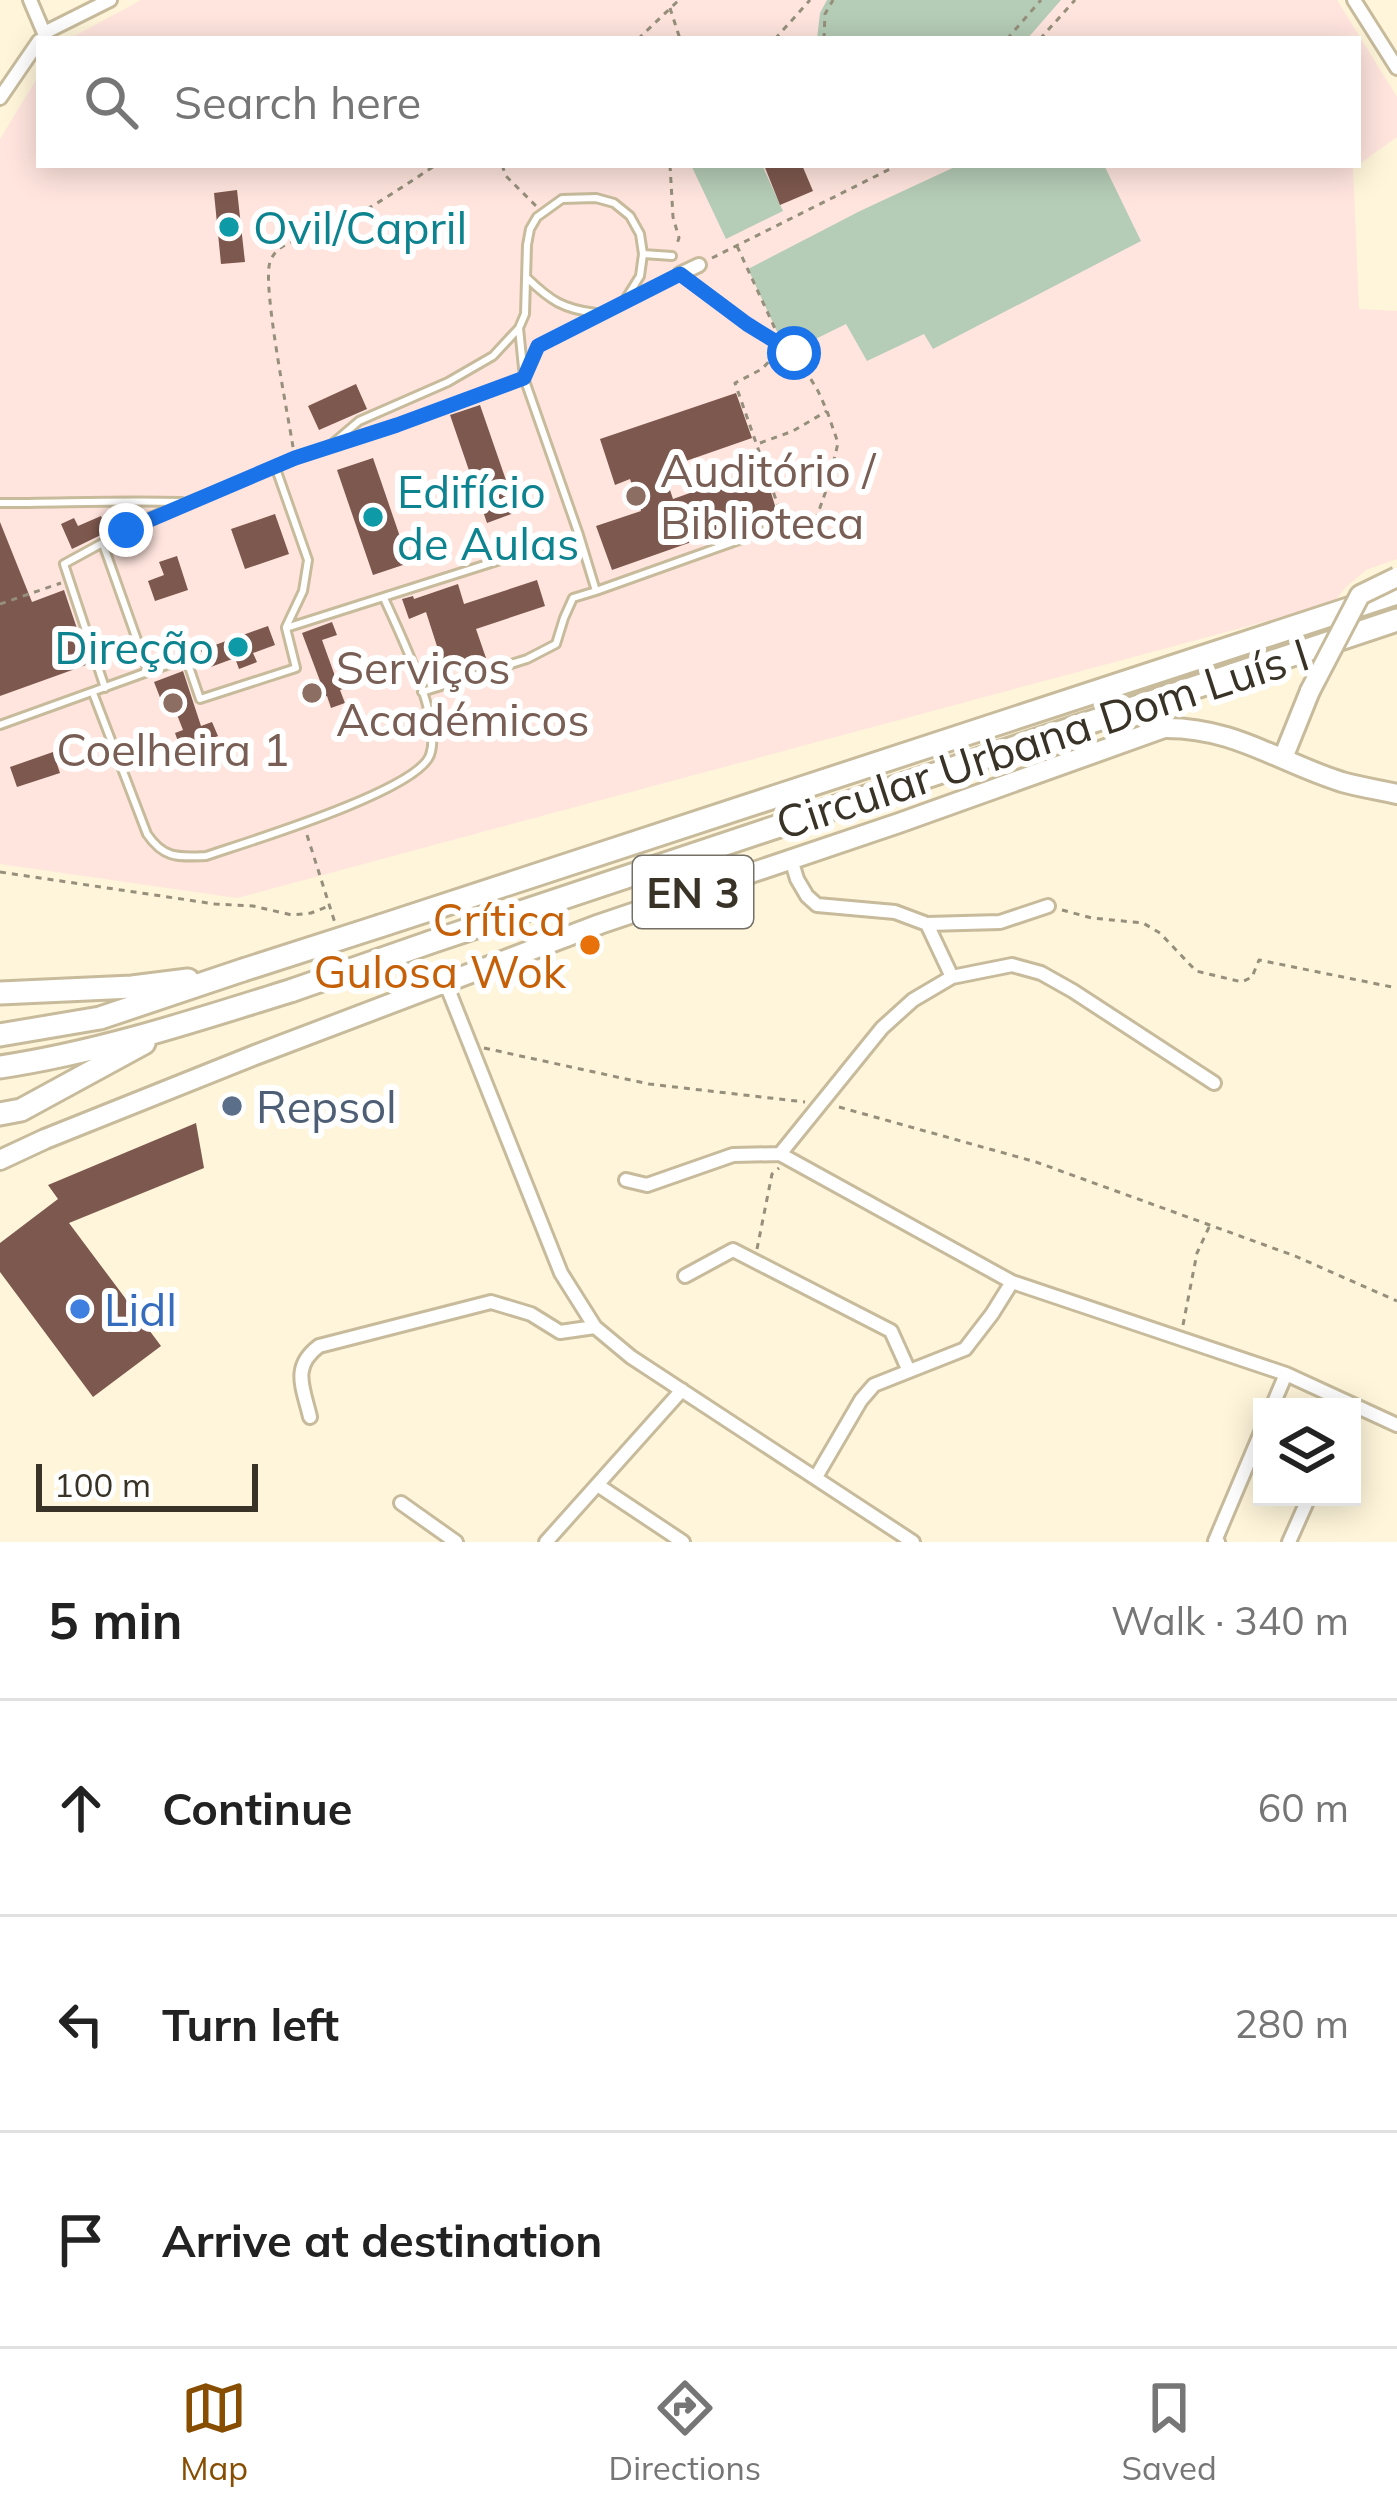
<!DOCTYPE html>
<html lang="en">
<head>
<meta charset="utf-8">
<style>
	:root { --surface:#fff; --page:#f6f6f6; --text:#222; --muted:#767676; --line:#e0e0e0; --accent:#874e01 }
	body { margin:0; font-family:Mulish,sans-serif; background:var(--page); color:var(--text) }
	.controls { position:absolute; right:36px; bottom:36px; display:grid; overflow:hidden; border-radius:0px; box-shadow:0 6px 30px #0003 }
	.controls button { width:108px; height:108px; display:grid; place-items:center; padding:0; border:0; border-bottom:3px solid var(--line); background:var(--surface); color:var(--text); font:60px sans-serif }
	.scale { position:absolute; left:36px; bottom:30px; width:222px; box-sizing:border-box; padding-left:12px; border:6px solid #383326; border-top:0; font-size:33px; line-height:42px; white-space:nowrap; color:#383326; -webkit-text-stroke:9px #fff; paint-order:stroke }
	.stop { position:absolute; width:36px; height:36px; margin:-27px; border:9px solid #1a73e8; border-radius:50%; background:#fff }
	.stop.end { background:#1a73e8; border-color:#fff; box-shadow:0 3px 12px #0008 }
	.list { margin:0; padding:0; list-style:none }
	h2 { display:flex; justify-content:space-between; align-items:center; height:156px; margin:0; padding:0 48px; font-size:51px }
	h2 small { font-size:39px; font-weight:400; color:var(--muted) }
	.list li { display:grid; grid-template-columns:78px 1fr auto; gap:36px; align-items:center; box-sizing:border-box; height:216px; padding:0 48px; border-top:3px solid var(--line) }
	.list b { display:block; font-size:45px; white-space:nowrap }
	.list em { font-size:39px; font-style:normal; color:var(--muted) }
	.icon { flex:none; width:66px; height:66px; fill:none; stroke:currentColor; stroke-width:2; stroke-linecap:round; stroke-linejoin:round }
	.map { position:relative; flex:none; width:1397px; height:1542px; overflow:hidden }
	.search { position:absolute; background:var(--surface); box-shadow:0 6px 30px #0003; left:36px; right:36px; top:36px; height:132px; display:flex; align-items:center; gap:30px; box-sizing:border-box; padding:0 42px; border-radius:0px; color:var(--muted); font-size:45px }
	.sheet { height:804px; background:var(--surface) }
	nav { display:flex; justify-content:space-around; align-items:center; box-sizing:border-box; height:168px; border-top:3px solid var(--line); background:var(--surface); font-size:33px; color:var(--muted) }
	nav a { display:grid; justify-items:center; gap:6px }
	nav .on { color:var(--accent) }
	.map>svg:first-child { display:block }
	.education { fill:#ffe5de }
	.green { fill:#b5ccb6 }
	.building { fill:#7d584e }
	.lines { fill:none; stroke-linecap:round; stroke-linejoin:round }
	.lane-casing { stroke:#c7bb9c; stroke-width:12 }
	.street-casing { stroke:#c7bb9c; stroke-width:18 }
	.primary-casing { stroke:#c7bb9c; stroke-width:24 }
	.highway-casing { stroke:#c7bb9c; stroke-width:27 }
	.path { stroke:#958f7b; stroke-width:3; stroke-dasharray:6 6; stroke-linecap:butt }
	.lane { stroke:#fff; stroke-width:6 }
	.street { stroke:#fff; stroke-width:12 }
	.primary { stroke:#fff; stroke-width:18 }
	.highway { stroke:#fff; stroke-width:21 }
	.primary-bridge-casing { stroke:#c7bb9c; stroke-width:24; stroke-linecap:butt }
	.highway-bridge-casing { stroke:#c7bb9c; stroke-width:27; stroke-linecap:butt }
	.primary-bridge { stroke:#fff; stroke-width:18 }
	.highway-bridge { stroke:#fff; stroke-width:21 }
	.route { stroke:#1a73e8; stroke-width:15 }
	.culture-dot { fill:#0f9aa8; stroke:#fff; stroke-width:4.5 }
	.education-dot { fill:#8d6e63; stroke:#fff; stroke-width:4.5 }
	.food-dot { fill:#e8710a; stroke:#fff; stroke-width:4.5 }
	.service-dot { fill:#5c6f8a; stroke:#fff; stroke-width:4.5 }
	.shop-dot { fill:#3f7fe0; stroke:#fff; stroke-width:4.5 }
	.labels { text-anchor:middle; dominant-baseline:central; stroke-width:12; stroke-linejoin:round; paint-order:stroke }
	.shield { fill:#fff; stroke:#747067; stroke-width:3 }
	.shield-label { font-size:42px; font-weight:bold; fill:#383326 }
	.culture-label { font-size:45px; fill:#0d838f; stroke:#fff; text-anchor:start }
	.education-label { font-size:45px; fill:#785e54; stroke:#fff; text-anchor:start }
	.street-label { font-size:45px; fill:#383326; stroke:#fff }
	.food-label { font-size:45px; fill:#c56008; stroke:#fff; text-anchor:end }
	.service-label { font-size:45px; fill:#4e5e75; stroke:#fff; text-anchor:start }
	.shop-label { font-size:45px; fill:#366cbe; stroke:#fff; text-anchor:start }
</style>
</head>
<body>
<div class="map">
<svg width="1397" height="1542" viewBox="0 0 1397 1542">
	<rect width="100%" height="100%" fill="#fef5da"/>
	<!-- education -->
	<path class="education" d="M141 0H1337L1397 97V137L1358 165V39H69Z
		M39 75V165H1357L1353 168 1359 309 1397 311V559L1366 570 1346 587 1334 602 1319 607 237 898 0 864V139Z"/>
	<!-- green -->
	<path class="green" d="M827 0H1061L1027 39H817L820 13Z
		M691 165H762L783 211 726 239Z
		M959 165H1104L1141 241 933 349 924 334 867 361 846 324 787 353 748 269 860 211Z"/>
	<!-- building -->
	<path class="building" d="M764 165H802L813 191 780 205Z
		M237 190 245 262 221 264 214 193Z
		M356 384 367 409 319 430 308 406Z
		M736 393 752 438 663 469 673 499 763 467 777 512 612 570 596 526 641 511 630 479 615 485 600 439Z
		M480 405 517 512 487 523 450 415Z
		M373 458 409 563 373 575 337 470Z
		M275 514 289 554 245 569 231 529Z
		M101 516 107 532 72 549 61 524 74 518 78 526Z
		M0 522 32 602 64 590 89 664 0 696Z
		M177 556 188 590 155 601 148 581 164 575 159 562Z
		M537 580 545 606 476 629 486 658 445 671 426 612 409 619 402 599 413 596 414 599 458 584 464 604Z
		M332 622 337 635 322 640 335 676 348 672 353 685 340 690 345 703 331 708 327 696 315 700 309 685 320 681 302 633Z
		M268 626 275 645 253 653 257 662 239 669 235 658 208 668 201 650Z
		M183 671 201 726 212 722 218 736 208 740 212 751 195 757 190 746 181 750 175 733 183 730 170 697 161 700 154 682Z
		M53 752 60 773 17 787 10 767Z
		M196 1123 204 1168 69 1223 161 1346 93 1397 0 1272V1243L58 1199 48 1185Z"/>
	<g class="lines">
		<!-- lane casing -->
		<g class="lane-casing">
			<path id="lane" d="M643 254 672 256
				M527 278C551 301 563 309 596 313
				M336 443 397 425 524 378 519 328
				M275 466 308 560 303 591 286 627
				M0 503C61 503 121 500 182 502
				M579 535 524 378 538 346 680 274
				M103 544 148 671
				M105 688 64 564 150 517 332 444 359 421 448 382 493 356 519 328 525 314 527 245 530 229 537 217 562 199 596 198 614 203 630 216 640 234 643 254 640 276 625 300
				M422 692 527 659 556 644 564 618 573 598 596 591
				M93 693 147 834C164 859 178 857 206 856 247 842 417 791 430 755 443 719 399 632 384 598
				M0 725 186 658 200 699 296 668 286 628 579 535 596 591 784 524"/>
		</g>
		<!-- street casing -->
		<g class="street-casing">
			<path id="street" d="M30 0 44 33 110 0
				M1354 0 1397 68
				M0 98 39 41
				M680 274 699 265
				M791 859 797 879 807 896 817 905 895 912 927 924 952 977
				M927 924 1000 922 1048 906
				M446 984 561 1273 595 1327 631 1357 913 1542
				M780 1154 882 1028 913 1000 952 977 1012 965 1041 973 1073 991 1214 1083
				M626 1180 647 1185 733 1155 780 1154 1012 1282 1286 1374 1397 1425
				M685 1276 733 1250 891 1331 909 1371
				M1272 1407 1286 1374
				M310 1417C303 1387 291 1367 319 1346L491 1302 531 1314 560 1332 595 1327
				M816 1477 861 1400 874 1385 965 1349 992 1314 1012 1282
				M599 1486 683 1542
				M401 1503 456 1542
				M546 1542 682 1390
				M1218 1542 1215 1541 1262 1430
				M1289 1542 1309 1497"/>
		</g>
		<!-- primary casing -->
		<g class="primary-casing">
			<path id="primary" d="M1283 758 1310 691
				M0 1160 45 1139 255 1055 600 924 899 823 1164 728C1234 727 1278 762 1342 782 1360 787 1379 790 1397 794"/>
		</g>
		<!-- highway casing -->
		<g class="highway-casing">
			<path id="highway" d="M380 926 1397 593
				M431 942 1397 620
				M0 993 132 987 188 980
				M0 1035 100 1018 243 970
				M0 1067C100 1052 197 1020 293 990
				M0 1114 21 1110 144 1043"/>
		</g>
		<!-- path -->
		<path class="path" d="M670 8 680 39
			M638 39 679 0
			M775 39 810 0
			M824 39 825 14 833 0
			M1007 39 1041 0
			M1040 39 1075 0
			M502 165 506 176 537 207
			M670 165 673 217 679 238 676 246
			M737 246 783 346 762 369 735 383 781 514
			M712 258 898 165
			M691 283 747 324 795 353 818 391 827 411 838 443 828 485 817 516 809 523 796 525
			M760 443 793 431 827 411
			M293 447C288 415 262 285 270 262 277 242 298 241 315 234 359 218 397 190 436 165
			M0 604 61 583
			M307 835 335 923
			M0 872 215 904 253 906 292 915 311 913 329 906
			M1062 910 1092 918 1143 923 1160 933 1196 971 1242 982 1252 977 1259 960 1397 988
			M484 1048 649 1084 805 1102
			M839 1107 1036 1162 1295 1256 1397 1301
			M757 1249 772 1174 779 1168
			M1183 1325 1197 1253 1210 1225"/>
		<!-- lane -->
		<use href="#lane" class="lane"/>
		<!-- street -->
		<use href="#street" class="street"/>
		<!-- primary -->
		<use href="#primary" class="primary"/>
		<!-- highway -->
		<use href="#highway" class="highway"/>
		<!-- primary-bridge casing -->
		<g class="primary-bridge-casing">
			<path id="primary-bridge" d="M1310 691 1360 595 1397 577"/>
		</g>
		<!-- highway-bridge casing -->
		<g class="highway-bridge-casing">
			<path id="highway-bridge" d="M243 970 380 926
				M293 990 431 942"/>
		</g>
		<!-- primary-bridge -->
		<use href="#primary-bridge" class="primary-bridge"/>
		<!-- highway-bridge -->
		<use href="#highway-bridge" class="highway-bridge"/>
	</g>
	<g class="lines">
		<!-- route -->
		<path class="route" d="M126 530 295 458 397 425 524 378 538 346 680 274 747 324 794 353"/>
	</g>
	<!-- markers -->
	<g class="culture-dot">
		<circle cx="229" cy="227" r="12"/>
		<circle cx="373" cy="517" r="12"/>
		<circle cx="238" cy="647" r="12"/>
	</g>
	<g class="education-dot">
		<circle cx="636" cy="496" r="12"/>
		<circle cx="312" cy="693" r="12"/>
		<circle cx="173" cy="703" r="12"/>
	</g>
	<circle class="food-dot" cx="590" cy="945" r="12"/>
	<circle class="service-dot" cx="232" cy="1106" r="12"/>
	<circle class="shop-dot" cx="80" cy="1309" r="12"/>
	<g class="labels">
		<!-- shield labels -->
		<rect class="shield" x="633" y="856" width="120" height="72" rx="9"/>
		<g class="shield-label">
			<text x="693" y="892">EN 3</text>
		</g>
		<!-- culture labels -->
		<g class="culture-label">
			<text x="253" y="227">Ovil/Capril</text>
			<text x="397" y="491">Edifício<tspan x="397" dy="52">de Aulas</tspan></text>
			<text x="214" y="647" text-anchor="end">Direção</text>
		</g>
		<!-- education labels -->
		<g class="education-label">
			<text x="660" y="470">Auditório /<tspan x="660" dy="52">Biblioteca</tspan></text>
			<text x="336" y="667">Serviços<tspan x="336" dy="52">Académicos</tspan></text>
			<text x="173" y="749" text-anchor="middle">Coelheira 1</text>
		</g>
		<!-- street labels -->
		<g class="street-label">
			<text transform="translate(1042 738) rotate(-18)">Circular Urbana Dom Luís I</text>
		</g>
		<!-- food labels -->
		<g class="food-label">
			<text x="566" y="919">Crítica<tspan x="566" dy="52">Gulosa Wok</tspan></text>
		</g>
		<!-- service labels -->
		<g class="service-label">
			<text x="256" y="1106">Repsol</text>
		</g>
		<!-- shop labels -->
		<g class="shop-label">
			<text x="104" y="1309">Lidl</text>
		</g>
	</g>
</svg>
<div class="controls">
<button><svg class="icon" aria-label="layers" viewBox="0 0 24 24"><path d="M12 4l9 5-9 5-9-5zM3 14l9 5 9-5"/></svg></button>
</div>
<div class="scale">100 m</div>
<div class="stop" style="left:794px;top:353px"></div>
<div class="stop end" style="left:126px;top:530px"></div>
<div class="search"><svg class="icon" aria-label="search" viewBox="0 0 24 24"><circle cx="10" cy="10" r="6"/><path d="M15 15l6 6"/></svg>Search here</div>
</div>
<section class="sheet">
<h2>5 min<small>Walk · 340 m</small></h2>
<ul class="list">
<li><svg class="icon" aria-label="ahead" viewBox="0 0 24 24"><path d="M12 20V5M6 11l6-6 6 6"/></svg><div><b>Continue</b></div><em>60 m</em></li>
<li><svg class="icon" aria-label="left" viewBox="0 0 24 24"><path d="M17 20v-9H6M10 6l-5 5 5 5"/></svg><div><b>Turn left</b></div><em>280 m</em></li>
<li><svg class="icon" aria-label="arrive" viewBox="0 0 24 24"><path d="M6 21V4h12l-3 4 3 4H6"/></svg><div><b>Arrive at destination</b></div></li>
</ul>
</section>
<nav>
<a class="on"><svg class="icon" aria-label="map" viewBox="0 0 24 24"><path d="M3 6l6-2 6 2 6-2v14l-6 2-6-2-6 2zM9 4v14M15 6v14"/></svg>Map</a>
<a><svg class="icon" aria-label="directions" viewBox="0 0 24 24"><path d="M12 3l9 9-9 9-9-9zM9 14v-3h6M13 9l2 2-2 2"/></svg>Directions</a>
<a><svg class="icon" aria-label="saved" viewBox="0 0 24 24"><path d="M7 4h10v16l-5-4-5 4z"/></svg>Saved</a>
</nav>
</body>
</html>
